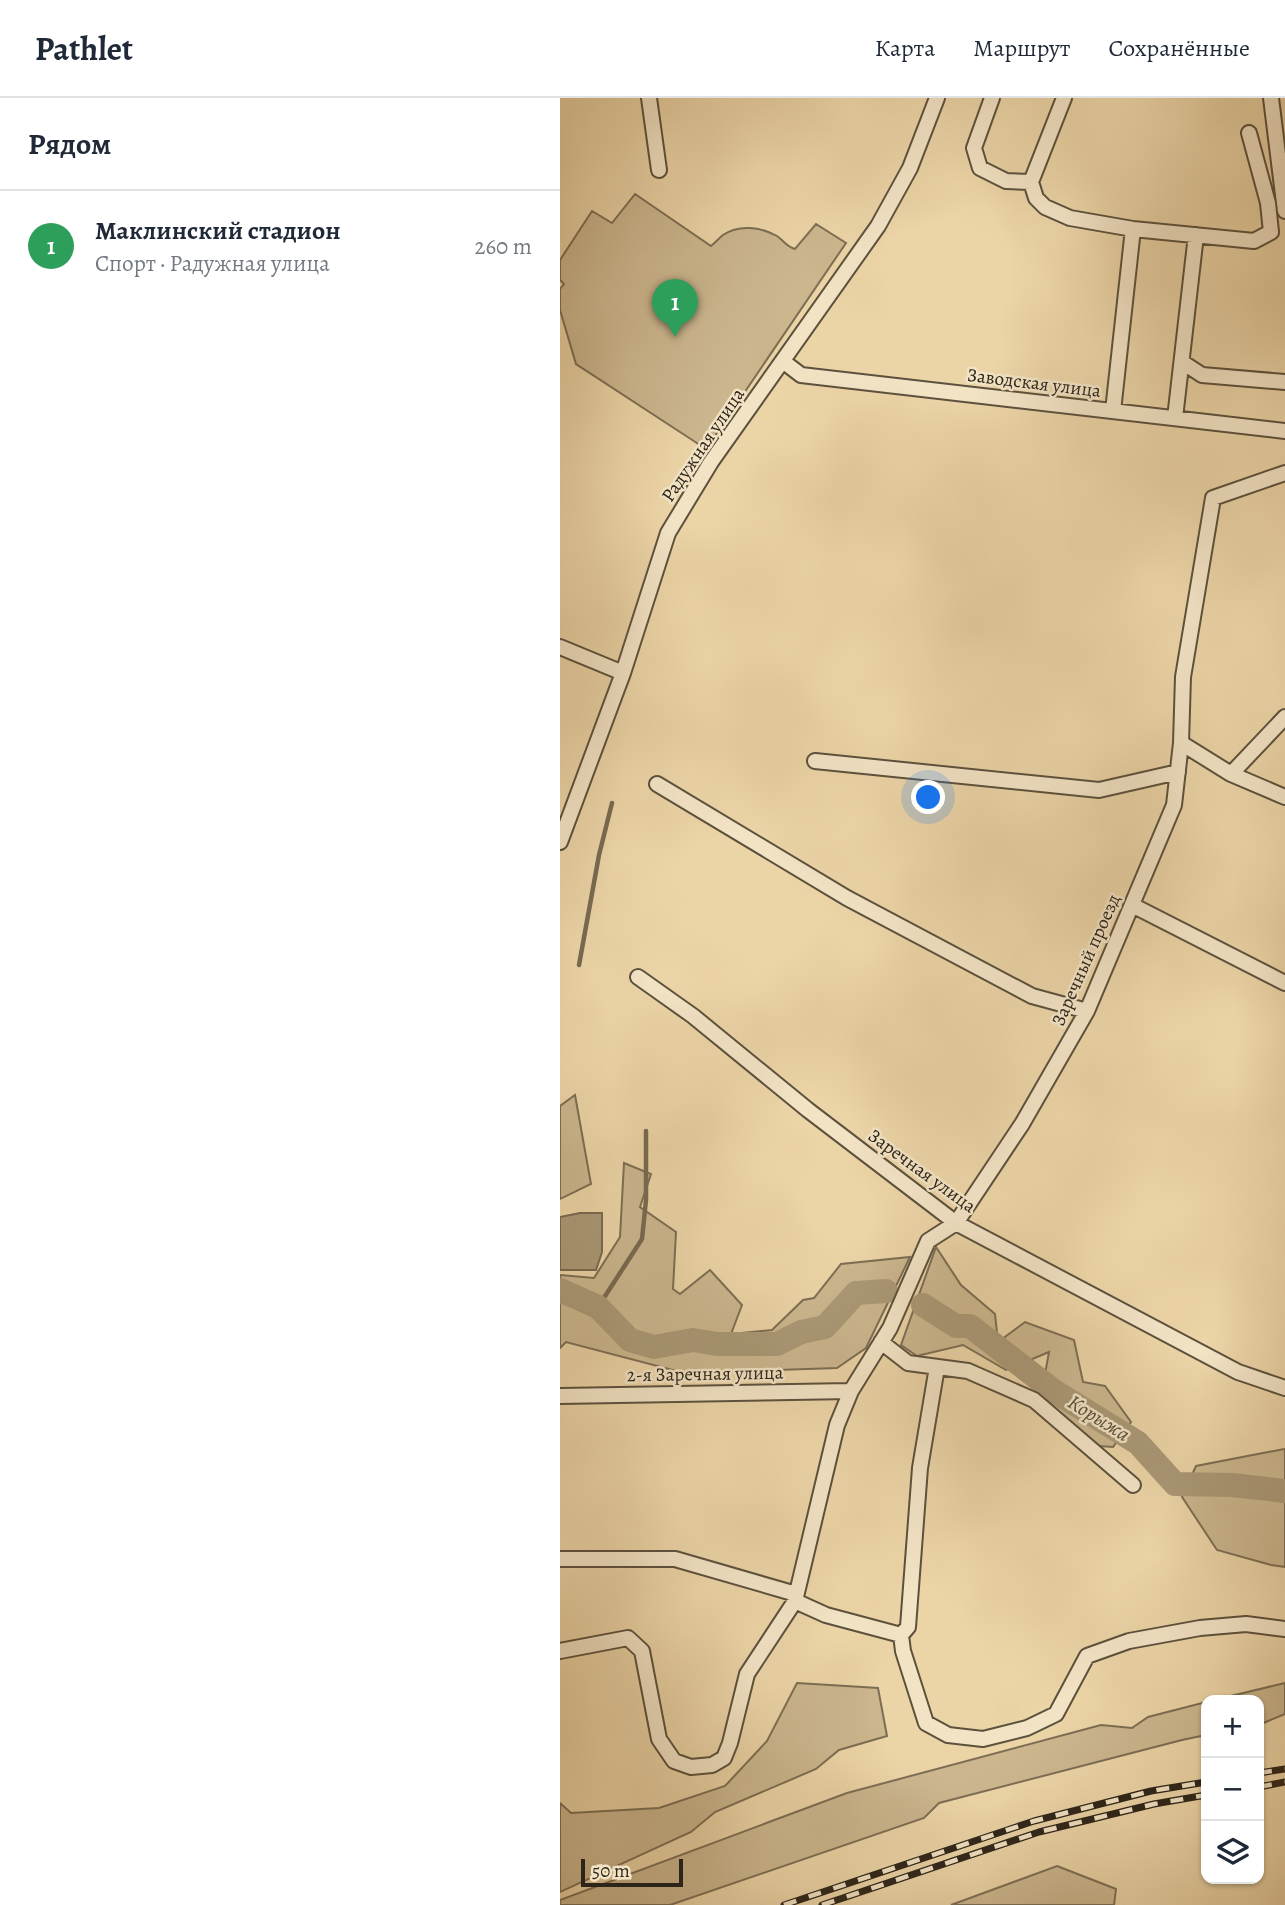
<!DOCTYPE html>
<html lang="ru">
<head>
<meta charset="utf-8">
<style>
	:root { --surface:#fff; --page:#f2f2f3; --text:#1f2937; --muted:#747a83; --line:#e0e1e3; --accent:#0f766e }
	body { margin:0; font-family:Alegreya,serif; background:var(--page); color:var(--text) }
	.controls { position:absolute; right:21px; bottom:21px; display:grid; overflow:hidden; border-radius:14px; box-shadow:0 2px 5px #0004 }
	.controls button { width:63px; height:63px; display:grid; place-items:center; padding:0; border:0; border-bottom:2px solid var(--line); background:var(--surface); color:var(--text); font:35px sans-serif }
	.scale { position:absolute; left:21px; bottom:18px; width:102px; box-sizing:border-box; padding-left:7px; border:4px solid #2d251a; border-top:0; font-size:19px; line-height:24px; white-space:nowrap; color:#2d251a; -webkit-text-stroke:5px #f2e3c5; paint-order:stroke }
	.you { position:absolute; left:369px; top:700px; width:24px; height:24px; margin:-18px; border:5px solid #fff; border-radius:50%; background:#1a73e8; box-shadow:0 0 0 10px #1a73e833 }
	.badge { display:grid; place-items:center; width:46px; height:46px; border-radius:50%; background:var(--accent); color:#fff; font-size:23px; font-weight:700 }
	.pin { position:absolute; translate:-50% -58px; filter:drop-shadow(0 2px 4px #0008) }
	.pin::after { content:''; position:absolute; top:37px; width:24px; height:21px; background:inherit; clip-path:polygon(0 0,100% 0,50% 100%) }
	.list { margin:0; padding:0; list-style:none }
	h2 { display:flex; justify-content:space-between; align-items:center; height:91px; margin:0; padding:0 28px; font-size:30px }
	h2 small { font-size:23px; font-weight:400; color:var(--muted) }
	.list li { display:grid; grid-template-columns:46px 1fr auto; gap:21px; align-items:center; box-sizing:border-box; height:112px; padding:0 28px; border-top:2px solid var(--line) }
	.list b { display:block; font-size:26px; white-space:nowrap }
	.list p { margin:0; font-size:23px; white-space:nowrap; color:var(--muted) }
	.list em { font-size:23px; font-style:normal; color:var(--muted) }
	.icon { flex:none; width:38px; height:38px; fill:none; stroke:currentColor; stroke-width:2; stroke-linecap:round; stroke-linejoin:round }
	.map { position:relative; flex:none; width:725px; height:1807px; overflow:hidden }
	header { display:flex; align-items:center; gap:42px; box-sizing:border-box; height:98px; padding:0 35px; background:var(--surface); border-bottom:2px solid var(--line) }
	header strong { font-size:33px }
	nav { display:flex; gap:38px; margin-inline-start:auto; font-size:24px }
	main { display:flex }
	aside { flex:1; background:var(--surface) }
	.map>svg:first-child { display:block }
	.green { fill:#cbb68e; stroke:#7c6e54; stroke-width:2 }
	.water { fill:#aa9876; stroke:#786a51; stroke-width:2 }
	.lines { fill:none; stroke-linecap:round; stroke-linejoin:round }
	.stream { stroke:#786a51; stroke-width:4.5 }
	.river { stroke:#aa9876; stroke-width:24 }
	.minor-casing { stroke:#5c513d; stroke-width:18 }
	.minor { stroke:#f2e3c5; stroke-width:14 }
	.rail-casing { stroke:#2d251a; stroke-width:7 }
	.rail { stroke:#f2e3c5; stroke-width:4.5; stroke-dasharray:13; stroke-linecap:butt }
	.labels { text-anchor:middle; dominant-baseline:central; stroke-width:5; stroke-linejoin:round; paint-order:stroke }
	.street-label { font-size:19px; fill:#2d251a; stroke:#f2e3c5 }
	.water-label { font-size:21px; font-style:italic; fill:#594d3a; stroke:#f2e3c5 }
</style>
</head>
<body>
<header>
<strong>Pathlet</strong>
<nav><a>Карта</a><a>Маршрут</a><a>Сохранённые</a></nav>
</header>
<main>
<aside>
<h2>Рядом<small></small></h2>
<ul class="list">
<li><span class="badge" style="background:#2e9e5b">1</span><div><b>Маклинский стадион</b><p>Спорт · Радужная улица</p></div><em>260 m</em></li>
</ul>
</aside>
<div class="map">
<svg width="725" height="1807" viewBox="0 0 725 1807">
	<rect width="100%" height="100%" fill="#ebd4a6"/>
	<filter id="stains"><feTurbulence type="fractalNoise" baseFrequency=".00286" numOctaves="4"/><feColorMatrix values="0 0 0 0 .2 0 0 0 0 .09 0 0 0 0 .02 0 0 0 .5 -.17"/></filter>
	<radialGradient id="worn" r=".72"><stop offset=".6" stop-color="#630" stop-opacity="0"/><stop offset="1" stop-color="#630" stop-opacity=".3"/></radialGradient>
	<!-- green -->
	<path class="green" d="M75 96 151 148C155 145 159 140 163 137 179 126 201 129 217 138 224 143 227 149 235 151L256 126 286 145 146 351 16 266 0 212V191L4 186 0 182V162L32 113 52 125Z
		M15 997 31 1086 0 1101V1008Z
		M64 1065 91 1076 80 1109 116 1134 113 1191 120 1196 150 1172 182 1207 171 1236 212 1232 243 1202 254 1200 281 1166 350 1159 306 1250 277 1270 124 1275 6 1244 0 1250V1177L34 1180 60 1139Z
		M376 1149 401 1187 435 1216 438 1244 465 1224 514 1242 523 1284 545 1288 571 1324 553 1349 539 1348 481 1298 489 1254 446 1272 403 1247 357 1258 341 1247Z
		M724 1351 725 1352V1469L711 1467 657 1452 622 1399 636 1368Z
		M237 1585 318 1590 327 1638 279 1652 256 1671 155 1714 131 1734 0 1794V1705L11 1715 99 1710 165 1688 207 1643Z
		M725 1585V1616L701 1626 699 1627V1602H654Z
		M646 1604V1637L622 1642 379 1705 364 1720 110 1807H0V1802L287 1695 541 1627 572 1630 588 1619Z
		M497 1768 556 1791 554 1807H391Z"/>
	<!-- water -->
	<path class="water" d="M20 1115H42V1154L36 1172H0V1119Z"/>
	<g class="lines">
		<!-- stream -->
		<path class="stream" d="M19 867 39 757 52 705
			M38 1209 82 1141 86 1102V1033"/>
		<!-- river -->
		<path class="river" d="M0 1192 38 1209 70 1242 94 1249 133 1242 157 1246H217L241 1234 265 1229 296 1195 326 1193
			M363 1207 396 1228H410L494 1293 578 1345 615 1386 672 1387 725 1393"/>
		<!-- minor casing -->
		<g class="minor-casing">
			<path id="minor" d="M89 0 99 72
				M432 0 414 50 420 70 446 83 471 84 504 0
				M711 0 725 113
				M471 84 476 100 485 109 510 120 573 131 694 143 711 134 708 105 689 35
				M224 264 241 277 725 333
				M622 264 642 277 725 284
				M553 313 573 131
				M615 320 636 137
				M0 549 63 575
				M621 645 671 676 725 699
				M255 663 539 692 618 674
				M671 676 725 619
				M97 686 287 800 472 898 527 913
				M0 744 63 575 108 435 151 364 318 128 350 70 377 0
				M572 807 725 885
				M78 879 133 918 248 1012 396 1125 678 1274 725 1290
				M321 1244 348 1265 408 1273 474 1302 573 1387
				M377 1269 360 1370 348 1529 341 1537 343 1553 366 1625 388 1637 423 1641 467 1630 496 1616 527 1558 569 1543 640 1530 686 1526 725 1531
				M0 1298 291 1293
				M0 1461H115L236 1496
				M235 1503 266 1517 341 1537
				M0 1553 68 1540 82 1553 99 1641 114 1663 131 1669 152 1667 164 1660 170 1645 187 1576 235 1503 277 1327 291 1293 330 1230 368 1143 396 1125 462 1026 527 913 614 707 621 645 623 579 653 400 725 375"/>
		</g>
		<!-- minor -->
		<use href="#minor" class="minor"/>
		<!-- rail casing -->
		<g class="rail-casing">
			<path id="rail" d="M699 1675 725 1671
				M699 1689 725 1684
				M224 1807 474 1723 591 1693 646 1684
				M262 1807 479 1734 594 1706 646 1697"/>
		</g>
		<!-- rail -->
		<use href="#rail" class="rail"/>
	</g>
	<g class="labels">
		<!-- street labels -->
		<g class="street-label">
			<text transform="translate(474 285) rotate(7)">Заводская улица</text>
			<text transform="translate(143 347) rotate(-56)">Радужная улица</text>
			<text transform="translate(526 862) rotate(-66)">Заречный проезд</text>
			<text transform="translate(362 1073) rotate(36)">Заречная улица</text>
			<text transform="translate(145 1276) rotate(-1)">2-я Заречная улица</text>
		</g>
		<!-- water labels -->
		<g class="water-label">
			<text transform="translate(539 1320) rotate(32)">Корыжа</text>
		</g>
	</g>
	<rect width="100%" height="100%" filter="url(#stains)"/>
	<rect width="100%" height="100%" fill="url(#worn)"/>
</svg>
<div class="controls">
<button>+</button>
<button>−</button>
<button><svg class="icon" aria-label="layers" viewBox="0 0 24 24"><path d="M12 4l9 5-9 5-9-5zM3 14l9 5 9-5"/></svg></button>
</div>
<div class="scale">50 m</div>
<div class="you"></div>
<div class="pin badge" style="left:115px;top:239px;background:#2e9e5b">1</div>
</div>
</main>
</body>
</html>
